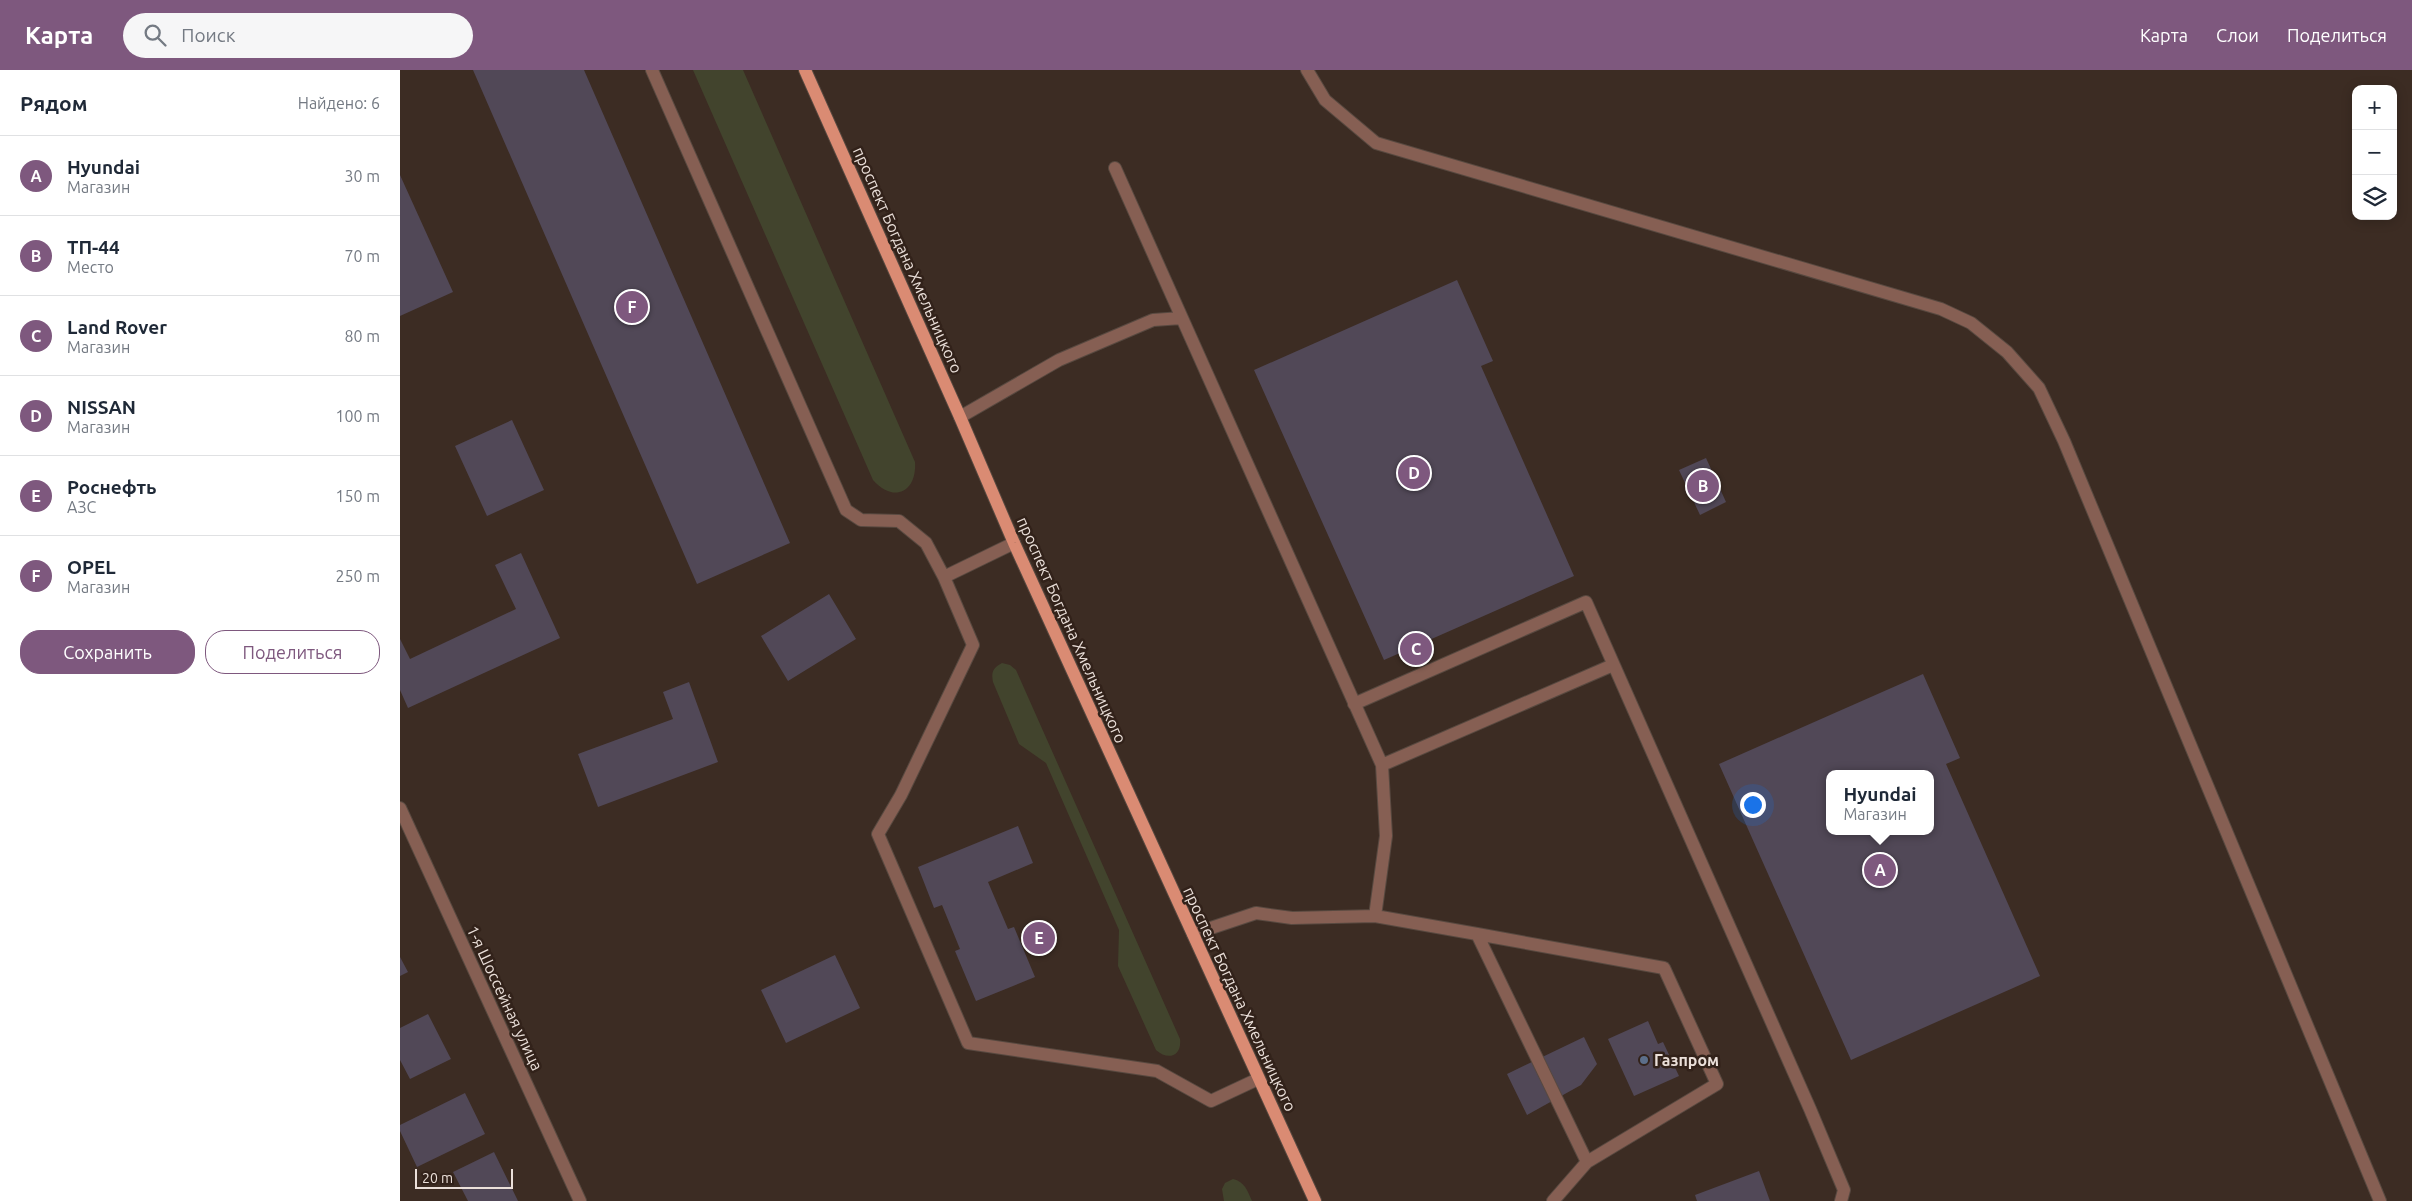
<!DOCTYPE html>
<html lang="ru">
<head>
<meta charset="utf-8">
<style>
	:root { --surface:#fff; --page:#f6f6f7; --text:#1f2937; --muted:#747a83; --line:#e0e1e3; --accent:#7e587e }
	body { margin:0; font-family:Ubuntu,sans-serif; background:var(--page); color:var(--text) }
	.controls { position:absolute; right:15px; top:15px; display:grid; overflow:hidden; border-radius:10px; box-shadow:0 2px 12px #0003 }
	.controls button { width:45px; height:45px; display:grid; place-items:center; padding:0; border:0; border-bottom:1px solid var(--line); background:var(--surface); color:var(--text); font:25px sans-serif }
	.scale { position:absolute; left:15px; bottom:12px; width:98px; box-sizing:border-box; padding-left:5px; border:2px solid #ebe0da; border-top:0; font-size:14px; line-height:18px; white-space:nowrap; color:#ebe0da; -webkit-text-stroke:4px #32221a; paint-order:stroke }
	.you { position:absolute; left:1352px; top:734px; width:18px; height:18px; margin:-12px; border:4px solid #fff; border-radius:50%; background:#1a73e8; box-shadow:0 0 0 8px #1a73e833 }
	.badge { display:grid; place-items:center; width:32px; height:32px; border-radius:50%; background:var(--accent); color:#fff; font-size:16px; font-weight:700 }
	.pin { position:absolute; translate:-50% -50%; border:2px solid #fff; box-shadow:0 1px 5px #0006 }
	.popup { position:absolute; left:1426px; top:700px; width:108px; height:65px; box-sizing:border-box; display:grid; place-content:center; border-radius:10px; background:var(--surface); filter:drop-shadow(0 1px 4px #0005); font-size:16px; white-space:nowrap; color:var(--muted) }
	.popup b { font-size:19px; color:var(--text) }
	.popup::after { content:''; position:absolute; left:50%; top:100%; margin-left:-10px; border:10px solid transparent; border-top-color:var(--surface) }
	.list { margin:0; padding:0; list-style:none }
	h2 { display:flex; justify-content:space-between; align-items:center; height:65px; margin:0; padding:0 20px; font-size:21px }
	h2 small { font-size:16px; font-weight:400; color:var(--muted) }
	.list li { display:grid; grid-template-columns:32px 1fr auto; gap:15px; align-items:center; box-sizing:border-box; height:80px; padding:0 20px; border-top:1px solid var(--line) }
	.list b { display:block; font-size:19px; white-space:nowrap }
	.list p { margin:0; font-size:16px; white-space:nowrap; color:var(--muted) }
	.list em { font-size:16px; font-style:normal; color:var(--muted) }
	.actions { display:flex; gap:10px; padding:15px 20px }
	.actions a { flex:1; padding:11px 0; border:1px solid var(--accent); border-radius:20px; text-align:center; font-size:18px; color:var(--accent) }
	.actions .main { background:var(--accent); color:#fff }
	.icon { flex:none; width:28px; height:28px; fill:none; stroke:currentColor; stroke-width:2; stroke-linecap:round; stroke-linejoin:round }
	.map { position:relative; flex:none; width:2012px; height:1131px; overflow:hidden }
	header { display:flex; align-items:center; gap:30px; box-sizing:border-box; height:70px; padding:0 25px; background:var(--accent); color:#fff }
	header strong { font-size:24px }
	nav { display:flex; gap:28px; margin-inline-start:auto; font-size:18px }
	.search { width:350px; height:45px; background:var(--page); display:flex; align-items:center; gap:12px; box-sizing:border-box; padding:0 18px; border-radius:28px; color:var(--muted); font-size:19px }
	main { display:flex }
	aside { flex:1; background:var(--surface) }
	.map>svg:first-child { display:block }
	.green { fill:#42442d }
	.building { fill:#514857; fill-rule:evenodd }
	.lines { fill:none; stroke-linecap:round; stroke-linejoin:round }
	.minor-casing { stroke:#584940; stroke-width:14 }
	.major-casing { stroke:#584940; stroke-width:14 }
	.minor { stroke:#865f53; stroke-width:12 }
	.major { stroke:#da8b73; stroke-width:12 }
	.service-dot { fill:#5c6f8a; stroke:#32221a; stroke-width:2 }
	.labels { text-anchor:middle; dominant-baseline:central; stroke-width:5; stroke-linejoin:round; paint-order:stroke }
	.street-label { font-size:16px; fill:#ebe0da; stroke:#32221a }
	.poi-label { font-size:16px; font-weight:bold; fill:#ebe0da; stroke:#32221a; text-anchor:start }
</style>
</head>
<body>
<header>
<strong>Карта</strong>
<div class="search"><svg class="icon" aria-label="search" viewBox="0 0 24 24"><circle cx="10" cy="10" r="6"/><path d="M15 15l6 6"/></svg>Поиск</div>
<nav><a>Карта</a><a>Слои</a><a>Поделиться</a></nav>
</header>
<main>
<aside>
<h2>Рядом<small>Найдено: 6</small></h2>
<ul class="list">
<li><span class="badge">A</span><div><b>Hyundai</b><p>Магазин</p></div><em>30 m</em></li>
<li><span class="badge">B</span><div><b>ТП-44</b><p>Место</p></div><em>70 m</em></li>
<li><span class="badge">C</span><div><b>Land Rover</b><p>Магазин</p></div><em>80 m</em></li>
<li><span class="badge">D</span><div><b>NISSAN</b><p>Магазин</p></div><em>100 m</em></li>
<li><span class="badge">E</span><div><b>Роснефть</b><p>АЗС</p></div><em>150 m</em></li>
<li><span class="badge">F</span><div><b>OPEL</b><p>Магазин</p></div><em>250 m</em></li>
</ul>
<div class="actions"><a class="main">Сохранить</a><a>Поделиться</a></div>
</aside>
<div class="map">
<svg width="2012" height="1131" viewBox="0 0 2012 1131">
	<rect width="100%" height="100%" fill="#3c2c23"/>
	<!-- green -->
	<path class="green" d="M293 0H343L515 392C517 423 493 433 473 410Z
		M602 593 610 595 616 600 780 969C782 986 768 991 756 980L718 896 719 860 646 693 619 674 593 612C591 602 593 598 602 593Z
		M833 1109C845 1112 847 1120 852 1131H824L822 1119 825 1113Z"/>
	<!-- building -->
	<path class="building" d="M73 0H184L390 473 297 514Z
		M0 105 53 222 0 246Z
		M1057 210 1093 291 1081 296 1174 506 984 590 854 300Z
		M112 350 144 420 87 446 55 376Z
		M1306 388 1326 432 1300 445 1279 400Z
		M121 483 160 568 8 638 0 620V569L10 589 116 539 95 495Z
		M429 524 456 569 388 611 361 566Z
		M1523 604 1560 688 1546 694 1640 906 1451 990 1319 694ZM1430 704H1530V761H1430Z
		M289 612 318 692 198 737 178 684 273 649 263 622Z
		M618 756 633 793 588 812 608 859 614 857 635 907 576 931 555 881 560 879 542 835 534 838 518 797Z
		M435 885 460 938 386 973 361 920Z
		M0 887 8 902 0 906Z
		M28 944 51 989 10 1009 0 990V958Z
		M1248 951 1258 974 1263 972 1279 1006 1234 1026 1208 969Z
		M1184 967 1197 994 1181 1015 1127 1045 1107 1004Z
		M65 1023 85 1064 17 1097 0 1061V1055Z
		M94 1082 118 1131H68L53 1102Z
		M1359 1101 1370 1131H1297L1295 1125Z"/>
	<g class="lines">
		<!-- minor casing -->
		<g class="minor-casing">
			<path id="minor" d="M252 0 446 440 461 450 499 451 526 473 544 507 573 575 501 725 478 764 568 973 757 1001 811 1031 858 1009
				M907 0 925 30 976 73 1541 239 1571 253 1607 282 1639 318 1664 371 1980 1131
				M715 98 782 248
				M560 347 659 290 753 250 782 248 982 695 986 766 975 846 892 848 856 843 793 864
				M544 507 614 473
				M954 634 1186 532 1410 1039 1444 1120 1441 1131
				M982 695 1213 595
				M0 738 180 1131
				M975 846 1077 864 1187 1092
				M1077 864 1264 898 1317 1014 1187 1092 1153 1131"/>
		</g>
		<!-- major casing -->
		<g class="major-casing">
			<path id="major" d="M405 0 560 347 614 473 915 1131"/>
		</g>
		<!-- minor -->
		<use href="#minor" class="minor"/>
		<!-- major -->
		<use href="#major" class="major"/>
	</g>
	<!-- markers -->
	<circle class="service-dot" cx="1244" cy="990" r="5"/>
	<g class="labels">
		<!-- street labels -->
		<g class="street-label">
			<text transform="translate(508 190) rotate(66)">проспект Богдана Хмельницкого</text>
			<text transform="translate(672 560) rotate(66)">проспект Богдана Хмельницкого</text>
			<text transform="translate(105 928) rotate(65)">1-я Шоссейная улица</text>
			<text transform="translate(840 929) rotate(65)">проспект Богдана Хмельницкого</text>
		</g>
		<!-- poi labels -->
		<g class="poi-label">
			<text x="1254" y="990">Газпром</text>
		</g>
	</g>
</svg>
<div class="controls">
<button>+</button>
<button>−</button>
<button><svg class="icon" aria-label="layers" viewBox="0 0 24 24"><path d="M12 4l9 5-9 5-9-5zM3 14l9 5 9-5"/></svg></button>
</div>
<div class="scale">20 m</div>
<div class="you"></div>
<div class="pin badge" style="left:1480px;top:800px">A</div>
<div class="popup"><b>Hyundai</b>Магазин</div>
<div class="pin badge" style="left:1303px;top:416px">B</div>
<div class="pin badge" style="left:1016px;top:579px">C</div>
<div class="pin badge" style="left:1014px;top:403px">D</div>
<div class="pin badge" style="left:639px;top:868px">E</div>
<div class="pin badge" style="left:232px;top:237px">F</div>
</div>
</main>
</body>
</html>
